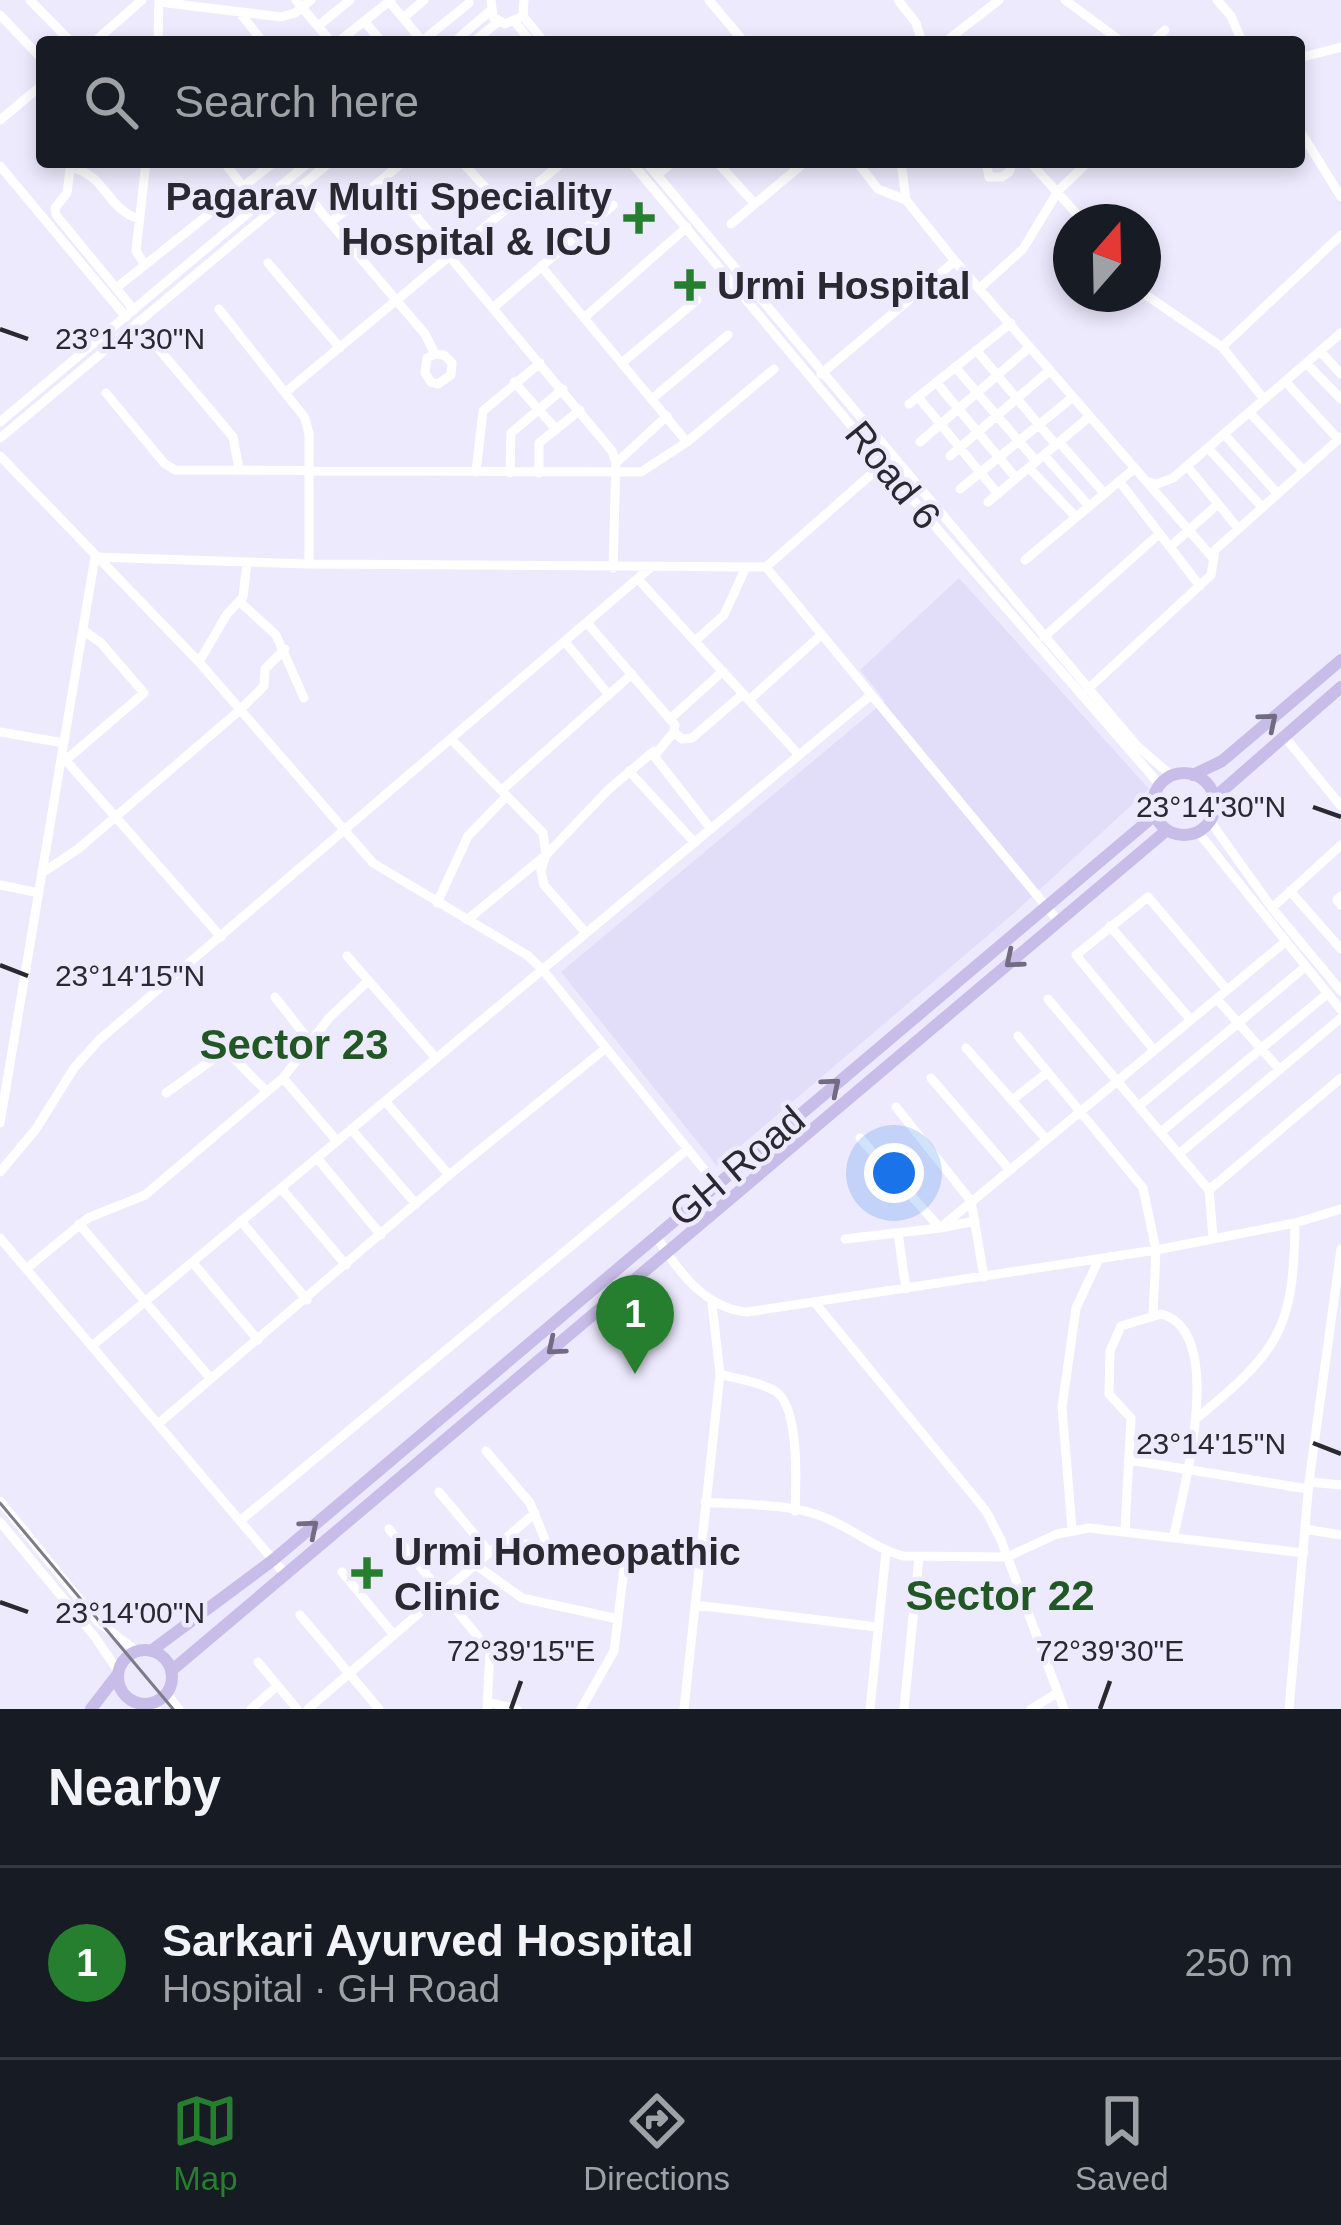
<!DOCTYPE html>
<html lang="en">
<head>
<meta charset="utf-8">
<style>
	:root { --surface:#171b24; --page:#20242c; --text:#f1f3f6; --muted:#9ea1a6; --line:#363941; --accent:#267f2e }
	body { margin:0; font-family:Arial,sans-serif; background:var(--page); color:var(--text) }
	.compass { position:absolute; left:1053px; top:204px; width:108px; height:108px; border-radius:50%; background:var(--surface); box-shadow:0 6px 18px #0003; rotate:20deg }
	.you { position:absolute; left:894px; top:1173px; width:42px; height:42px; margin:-30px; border:9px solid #fff; border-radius:50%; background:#1a73e8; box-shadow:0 0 0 18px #1a73e833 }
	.badge { display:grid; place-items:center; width:78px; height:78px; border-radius:50%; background:var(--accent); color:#fff; font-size:39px; font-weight:700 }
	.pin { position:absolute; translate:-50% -99px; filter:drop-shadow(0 3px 6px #0008) }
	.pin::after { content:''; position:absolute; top:63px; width:42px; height:36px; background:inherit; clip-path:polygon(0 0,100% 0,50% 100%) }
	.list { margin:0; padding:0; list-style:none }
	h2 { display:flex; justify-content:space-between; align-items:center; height:156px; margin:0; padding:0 48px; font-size:51px }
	h2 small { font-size:39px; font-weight:400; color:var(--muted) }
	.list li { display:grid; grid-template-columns:78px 1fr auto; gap:36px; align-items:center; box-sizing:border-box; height:192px; padding:0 48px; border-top:3px solid var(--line) }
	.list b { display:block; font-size:45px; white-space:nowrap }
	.list p { margin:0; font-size:39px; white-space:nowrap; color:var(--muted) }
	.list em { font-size:39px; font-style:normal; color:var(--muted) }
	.icon { flex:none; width:66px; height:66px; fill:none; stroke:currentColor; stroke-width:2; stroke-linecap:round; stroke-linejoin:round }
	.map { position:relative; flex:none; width:1341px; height:1709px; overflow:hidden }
	.search { position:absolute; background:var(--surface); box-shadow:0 6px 18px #0003; left:36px; right:36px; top:36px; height:132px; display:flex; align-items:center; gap:30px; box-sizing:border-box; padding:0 42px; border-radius:12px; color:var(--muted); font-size:45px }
	.sheet { height:348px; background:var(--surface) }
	nav { display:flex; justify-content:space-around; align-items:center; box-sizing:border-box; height:168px; border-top:3px solid var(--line); background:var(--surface); font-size:33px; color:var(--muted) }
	nav a { display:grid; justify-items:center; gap:6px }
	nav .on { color:var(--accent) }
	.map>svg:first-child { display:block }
	.built { fill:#e2ddf8 }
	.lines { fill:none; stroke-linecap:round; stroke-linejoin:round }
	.minor { stroke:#fff; stroke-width:9 }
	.major { stroke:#c7bde8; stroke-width:12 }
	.rail { stroke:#7e7b89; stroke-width:3 }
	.oneway { stroke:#716b83 }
	.ticks { fill:none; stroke:#2a2830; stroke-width:4.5 }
	.poi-dot { fill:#267f2e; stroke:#eeeafe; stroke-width:4.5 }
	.labels { text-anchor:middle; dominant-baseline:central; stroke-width:9; stroke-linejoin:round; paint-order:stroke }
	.poi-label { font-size:39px; font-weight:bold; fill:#2a2830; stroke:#eeeafe; text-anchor:start }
	.street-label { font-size:39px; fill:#2a2830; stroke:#eeeafe }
	.neighbourhood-label { font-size:42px; font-weight:bold; fill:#215724; stroke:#eeeafe }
	.ticks-label { font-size:30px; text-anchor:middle; fill:#2a2830; stroke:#eeeafe; stroke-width:9; stroke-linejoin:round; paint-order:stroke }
</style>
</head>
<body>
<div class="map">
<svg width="1341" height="1709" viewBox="0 0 1341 1709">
	<rect width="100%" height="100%" fill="#eeeafe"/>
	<!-- built -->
	<path class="built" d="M959 578 1149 789 1013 914 717 1166 561 972 885 701 860 670Z"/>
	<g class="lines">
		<!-- minor -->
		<path class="minor" d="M30 0 71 42
			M296 0 331 42
			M388 0 423 42
			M491 0 493 17 505 24 523 16 524 0
			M709 0 744 42
			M898 0 916 23 922 42
			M1065 0 1122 42
			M1217 0 1231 16 1242 42
			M160 2 281 17 295 13 311 0
			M240 13 263 42
			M0 15 42 59
			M523 16 544 42
			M403 18 424 0
			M364 21 382 42
			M515 22 531 42
			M318 26 350 0
			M94 42 142 0
			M158 42 159 0
			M338 42 391 0
			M421 42 469 3
			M454 42 490 11
			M473 42 498 22
			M945 42 999 0
			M1152 42 1165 30
			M1299 58 1341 47
			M0 120 42 85
			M1299 129 1341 197
			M71 162 67 193 55 208 56 215 134 310
			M224 162 261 210
			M462 162 506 210
			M631 162 940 532 1160 785
			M646 162 1137 746 1172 776
			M717 162 755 204
			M857 162 878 189 906 200
			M901 162 906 200 955 261 1146 481 1157 484 1173 478 1341 333
			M986 162 989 177H1002L1009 172 1013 162
			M1030 162 1084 222
			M0 166 126 317
			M70 167C107 175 106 209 139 219
			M657 175 673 162
			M384 178 612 451 616 463 613 568
			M300 187 425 334 435 354 427 358 425 373 431 382 438 384 451 375 452 363 444 355 435 354
			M330 223 403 162
			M731 224 805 162
			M268 263 340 348
			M145 265 274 162
			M541 266 687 442
			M981 287 1023 249 1058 191 1088 162
			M116 288 145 265 136 251 146 162
			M1143 293 1222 347 1264 399
			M494 307 613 205
			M219 309 305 418 309 434V564
			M585 317 687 227
			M153 342 233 437 239 469
			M1222 347 1341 235
			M976 350 1056 445
			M1320 351 1341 374
			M623 362 697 300
			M1306 363 1341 399
			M955 367 1036 461
			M821 374 955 261
			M1285 381 1338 439
			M514 382 556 429
			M936 382 1016 478
			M287 391 563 162
			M106 393 164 463 175 470 641 472 687 442 774 369
			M918 397 998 494
			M653 398 728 335
			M909 404 1011 323
			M1249 412 1303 470
			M0 422 309 162
			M1224 434 1277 493
			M0 438 330 162
			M920 442 1030 347
			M1059 442 1104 493
			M1208 448 1261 506
			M1044 455 1089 506
			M0 456 199 662 373 863 527 955 543 970 728 1199
			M950 456 1050 370
			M616 463 667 416
			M884 463 766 567 1059 922
			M1187 466 1237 527
			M1029 468 1076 517
			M476 472 483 411 540 363
			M510 473 511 433 563 389
			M539 473V443L580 410
			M1119 481 1200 586
			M1146 481 1212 557
			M960 489 1073 397
			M988 502 1089 417
			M1170 547 1218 504
			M1025 560 1134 469
			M638 579 799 755
			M240 602 276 635 304 698
			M588 624 675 725 674 732 654 756 711 829
			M1044 637 1159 534
			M695 641 724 615 746 567
			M566 643 609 695
			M199 662 227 614 243 597 247 562
			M1088 689 1211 575 1215 550 1341 437
			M749 700 821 635
			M671 718 723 671
			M0 732 64 743
			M674 732 682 739 692 738 743 694
			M1284 736 1341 806
			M451 739 543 833 546 855 541 871 544 885 586 933
			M62 756 221 937
			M67 759 144 693 101 643 83 630
			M629 771 695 843
			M502 790 632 674
			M1210 821 1272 908 1341 991
			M1198 832 1341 1010
			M42 873 78 849 240 710 264 686 265 669 285 649
			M0 885 39 893
			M1290 891 1341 949
			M1341 896 1337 900 1341 905
			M437 903 468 836 507 796
			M1272 908 1341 845
			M467 920 546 855 609 789 654 751
			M1110 926 1190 1019
			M347 956 436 1058
			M275 997 311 1043
			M1048 999 1209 1190 1213 1237
			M1217 999 1280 1070
			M1018 1036 1143 1188 1156 1250 1153 1315
			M966 1048 1046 1139
			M1154 1050 1076 955 1148 897 1227 990
			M283 1078 337 1141
			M931 1078 1009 1169
			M166 1093 226 1050 267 1092
			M1012 1100 1048 1072
			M1139 1106 1305 967
			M896 1107 971 1201 984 1277
			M0 1123 95 557 309 564 766 567
			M351 1129 416 1204
			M1161 1132 1327 994
			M860 1138 940 1228 975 1221
			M1180 1153 1341 1018
			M317 1158 381 1235
			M0 1172 36 1129 74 1068 99 1040 650 568
			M449 1175 606 1048
			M281 1188 346 1265
			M1209 1190 1341 1078
			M241 1221 307 1300
			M79 1224 211 1379
			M898 1233 906 1289
			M655 1234C675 1268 705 1309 747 1312L1156 1250 1295 1223 1341 1209
			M0 1238 285 1574
			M845 1239 940 1228 1285 942
			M193 1263 258 1340
			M26 1269 88 1218 145 1195 283 1078 329 1018 368 981
			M816 1304 986 1511 1001 1540 1064 1709
			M92 1346 871 695
			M720 1374C736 1379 760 1382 775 1391 800 1406 796 1485 795 1511
			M1196 1419C1277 1352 1294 1332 1295 1223
			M158 1424 449 1175 385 1101
			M486 1451 530 1503 548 1547
			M1129 1460 1308 1489
			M1309 1482 1341 1485
			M439 1492 490 1553
			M0 1501 98 1622 137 1651
			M705 1502C741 1505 784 1503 818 1515 849 1525 872 1548 903 1556L1007 1557 1057 1534 1089 1528 1304 1553
			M240 1521 688 1149
			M0 1522 95 1637 118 1671
			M389 1529 490 1651 487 1709
			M1072 1529 1062 1407 1076 1308 1099 1259
			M1305 1529 1341 1535
			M1125 1530 1131 1418 1109 1394 1110 1351 1121 1326 1161 1314C1227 1331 1184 1487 1174 1535
			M503 1542 699 1558
			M476 1565 522 1598 618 1619
			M342 1572 394 1635
			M695 1605 877 1627
			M300 1615 379 1709
			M258 1662 297 1709
			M166 1693 179 1709
			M153 1702 157 1709
			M488 1702 517 1709
			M251 1709 277 1686
			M308 1709 535 1513
			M581 1709 614 1651 626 1552
			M684 1709 720 1374 712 1304
			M870 1709 886 1552
			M904 1709 919 1557
			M1031 1709 1057 1693
			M1289 1709 1309 1482 1341 1249"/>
		<!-- major -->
		<path class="major" d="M1153 804a31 31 0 1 1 62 0a31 31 0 1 1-62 0Z
			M1193 775 1222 761 1341 660
			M1214 798 1341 687
			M118 1677a27 27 0 1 1 54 0a27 27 0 1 1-54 0Z
			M151 1651 273 1560 1155 815
			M171 1671 1167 830
			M91 1709 118 1674"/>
		<!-- rail -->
		<path class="rail" d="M0 1503 173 1709"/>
	</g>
	<!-- one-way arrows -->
	<defs><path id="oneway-chevron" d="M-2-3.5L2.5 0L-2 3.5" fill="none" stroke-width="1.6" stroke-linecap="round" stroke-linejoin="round" transform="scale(3)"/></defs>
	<g class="oneway">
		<use href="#oneway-chevron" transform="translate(1269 721) rotate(-40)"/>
		<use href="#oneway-chevron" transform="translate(1013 960) rotate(140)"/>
		<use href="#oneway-chevron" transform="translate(832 1086) rotate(-40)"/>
		<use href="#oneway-chevron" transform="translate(555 1347) rotate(140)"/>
		<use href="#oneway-chevron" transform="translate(310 1528) rotate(-40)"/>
	</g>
	<!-- ticks -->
	<path class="ticks" d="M0 329 28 339M1313 807 1341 817M0 965 28 976M1313 1443 1341 1454M0 1602 28 1612M511 1709 521 1681M1100 1709 1110 1681"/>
	<!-- markers -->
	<g class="poi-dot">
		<path d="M633 200h12v12h12v12h-12v12h-12v-12h-12v-12h12z"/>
		<path d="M684 267h12v12h12v12h-12v12h-12v-12h-12v-12h12z"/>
		<path d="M361 1555h12v12h12v12h-12v12h-12v-12h-12v-12h12z"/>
	</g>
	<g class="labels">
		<!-- poi labels -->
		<g class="poi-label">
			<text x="612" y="196" text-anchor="end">Pagarav Multi Speciality<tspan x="612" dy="45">Hospital &amp; ICU</tspan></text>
			<text x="717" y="285">Urmi Hospital</text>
			<text x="394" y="1551">Urmi Homeopathic<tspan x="394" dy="45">Clinic</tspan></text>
		</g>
		<!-- street labels -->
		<g class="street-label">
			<text transform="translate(893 475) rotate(51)">Road 6</text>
			<text transform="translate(737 1166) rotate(-40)">GH Road</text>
		</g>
		<!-- neighbourhood labels -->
		<g class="neighbourhood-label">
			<text x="294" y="1044">Sector 23</text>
			<text x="1000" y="1595">Sector 22</text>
		</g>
	</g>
	<g class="ticks-label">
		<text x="130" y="349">23°14'30"N</text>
		<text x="1211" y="817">23°14'30"N</text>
		<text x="130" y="986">23°14'15"N</text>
		<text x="1211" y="1454">23°14'15"N</text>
		<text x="130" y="1623">23°14'00"N</text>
		<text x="521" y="1661">72°39'15"E</text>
		<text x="1110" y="1661">72°39'30"E</text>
	</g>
</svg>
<svg class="compass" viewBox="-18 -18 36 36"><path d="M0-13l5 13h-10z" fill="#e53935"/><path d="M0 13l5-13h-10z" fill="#9ea1a6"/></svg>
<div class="you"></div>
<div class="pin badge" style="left:635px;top:1374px">1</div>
<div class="search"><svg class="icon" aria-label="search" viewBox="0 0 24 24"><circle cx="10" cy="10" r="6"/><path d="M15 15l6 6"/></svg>Search here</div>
</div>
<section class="sheet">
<h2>Nearby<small></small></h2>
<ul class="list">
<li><span class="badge">1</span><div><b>Sarkari Ayurved Hospital</b><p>Hospital · GH Road</p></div><em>250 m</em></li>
</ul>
</section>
<nav>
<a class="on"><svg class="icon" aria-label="map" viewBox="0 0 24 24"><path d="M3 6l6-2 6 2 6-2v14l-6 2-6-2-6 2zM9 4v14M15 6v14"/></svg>Map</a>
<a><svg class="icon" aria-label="directions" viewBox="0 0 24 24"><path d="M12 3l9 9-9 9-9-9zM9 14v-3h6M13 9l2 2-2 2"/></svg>Directions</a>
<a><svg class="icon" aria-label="saved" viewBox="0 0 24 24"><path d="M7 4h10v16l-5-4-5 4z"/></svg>Saved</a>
</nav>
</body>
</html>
